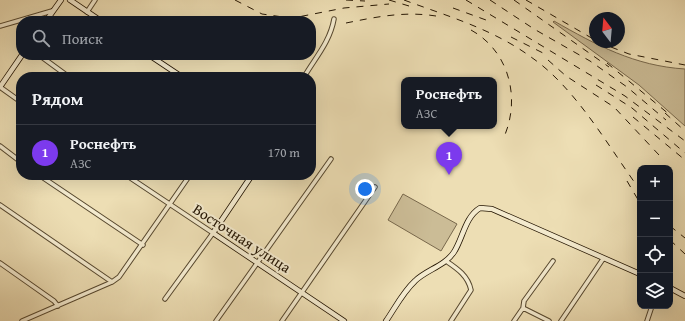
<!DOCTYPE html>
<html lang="ru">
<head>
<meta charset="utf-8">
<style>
	:root { --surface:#171b24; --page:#20242c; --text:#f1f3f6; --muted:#9ea1a6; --line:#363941; --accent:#7c3aed }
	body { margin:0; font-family:"Gentium Book Plus",serif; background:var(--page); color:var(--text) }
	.controls { position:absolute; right:12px; bottom:12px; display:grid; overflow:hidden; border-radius:8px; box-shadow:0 4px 16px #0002 }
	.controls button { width:36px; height:36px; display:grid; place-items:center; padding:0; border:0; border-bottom:1px solid var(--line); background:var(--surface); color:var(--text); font:20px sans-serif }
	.compass { position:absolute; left:589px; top:12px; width:36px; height:36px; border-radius:50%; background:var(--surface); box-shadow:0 4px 16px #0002; rotate:344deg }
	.you { position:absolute; left:365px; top:189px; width:14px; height:14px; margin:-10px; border:3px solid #fff; border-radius:50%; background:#1a73e8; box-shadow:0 0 0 6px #1a73e833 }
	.badge { display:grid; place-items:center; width:26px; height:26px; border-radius:50%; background:var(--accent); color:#fff; font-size:13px; font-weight:700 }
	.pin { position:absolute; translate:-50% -33px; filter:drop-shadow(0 1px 2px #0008) }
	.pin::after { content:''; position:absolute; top:21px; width:14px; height:12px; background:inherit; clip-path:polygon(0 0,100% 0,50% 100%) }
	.popup { position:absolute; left:401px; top:77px; width:96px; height:52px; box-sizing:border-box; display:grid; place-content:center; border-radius:8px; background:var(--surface); filter:drop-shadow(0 1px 3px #0005); font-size:13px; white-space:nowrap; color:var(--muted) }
	.popup b { font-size:15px; color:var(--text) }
	.popup::after { content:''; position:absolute; left:50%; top:100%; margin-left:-8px; border:8px solid transparent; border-top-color:var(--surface) }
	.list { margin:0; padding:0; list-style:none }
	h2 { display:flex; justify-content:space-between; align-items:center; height:52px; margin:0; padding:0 16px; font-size:17px }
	h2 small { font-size:13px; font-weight:400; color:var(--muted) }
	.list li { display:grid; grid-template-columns:26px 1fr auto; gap:12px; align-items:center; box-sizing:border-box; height:56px; padding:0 16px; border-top:1px solid var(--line) }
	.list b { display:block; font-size:15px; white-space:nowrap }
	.list p { margin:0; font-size:13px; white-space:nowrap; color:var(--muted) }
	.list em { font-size:13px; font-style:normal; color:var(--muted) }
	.icon { flex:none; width:22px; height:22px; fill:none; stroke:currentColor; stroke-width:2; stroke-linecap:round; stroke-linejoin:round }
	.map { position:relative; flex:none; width:685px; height:321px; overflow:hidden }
	.search { position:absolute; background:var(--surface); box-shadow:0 4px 16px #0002; left:16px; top:16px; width:300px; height:44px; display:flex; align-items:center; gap:10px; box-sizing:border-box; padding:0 14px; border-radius:16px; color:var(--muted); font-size:15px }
	.panel { position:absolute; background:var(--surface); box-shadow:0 4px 16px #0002; left:16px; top:72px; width:300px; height:108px; border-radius:16px }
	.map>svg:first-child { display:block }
	.green { fill:#cbbc96; stroke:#78684c }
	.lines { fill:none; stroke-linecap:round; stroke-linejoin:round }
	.street-casing { stroke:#56472e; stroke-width:5.5 }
	.secondary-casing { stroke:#241502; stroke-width:6 }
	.street { stroke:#f3eace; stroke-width:3.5 }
	.secondary { stroke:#f3eace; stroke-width:4.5 }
	.rail { stroke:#241502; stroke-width:1; stroke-dasharray:7 7; stroke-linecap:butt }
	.labels { text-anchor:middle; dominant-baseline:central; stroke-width:4; stroke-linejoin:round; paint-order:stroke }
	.street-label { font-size:15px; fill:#241502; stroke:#f3eace }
</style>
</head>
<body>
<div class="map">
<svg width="685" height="321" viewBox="0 0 685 321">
	<rect width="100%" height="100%" fill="#eddeb4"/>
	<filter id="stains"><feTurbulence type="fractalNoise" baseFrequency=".005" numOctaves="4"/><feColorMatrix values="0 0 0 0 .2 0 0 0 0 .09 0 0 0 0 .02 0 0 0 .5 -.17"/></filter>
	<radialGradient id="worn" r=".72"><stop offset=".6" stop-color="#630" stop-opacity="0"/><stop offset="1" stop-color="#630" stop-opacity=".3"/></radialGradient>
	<!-- green -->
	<path class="green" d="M554 21C596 45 635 66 685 69V126L639 85 553 22Z
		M403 194 457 224 441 251 388 220Z"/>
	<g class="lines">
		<!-- street casing -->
		<g class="street-casing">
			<path id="street" d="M87 12 95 0
				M0 26 52 11
				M39 55 69 77
				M304 77C315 58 330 42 334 19
				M0 87 21 102
				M0 146 21 162
				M39 175 143 245
				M126 175 213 233 165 299
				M0 205 112 282
				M446 261C458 269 468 276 471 290L451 321
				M0 263 54 301 58 306
				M523 308 549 321
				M22 321 112 282 119 277 190 175
				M216 321 331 159
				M282 321 375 187
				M514 321 523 308 524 301 553 261
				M561 321 603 259
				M647 321 652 306"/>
		</g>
		<!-- secondary casing -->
		<g class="secondary-casing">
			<path id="secondary" d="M70 0 101 21
				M46 21 61 0
				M149 55 182 77
				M0 87 22 55
				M252 175 213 233 344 321
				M670 288 685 296
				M386 321C395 308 403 292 415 281 426 270 445 266 454 252 463 238 465 217 480 208L492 209 640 274"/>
		</g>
		<!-- street -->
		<use href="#street" class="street"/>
		<!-- secondary -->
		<use href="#secondary" class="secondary"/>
		<!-- rail -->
		<path class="rail" d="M235 0 262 14 283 17H298L344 8 389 4
			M346 0 365 1
			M389 0 409 6
			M404 0C447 16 493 29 531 57 576 88 608 146 640 190
			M466 0 625 96 685 141
			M490 0 534 29 590 61 627 87 666 120
			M514 0 609 67
			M526 0 595 40
			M453 8 486 20
			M346 23C376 17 404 11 436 16
			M471 30C509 51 521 98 504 137
			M511 37 547 55
			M598 42 629 54 685 65
			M548 60 566 76 614 107 659 155
			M607 63 670 115
			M596 85 632 108 685 153
			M665 113 685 131
			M633 117 685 160
			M627 181 640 203
			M670 226 685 238
			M670 240 685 254"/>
	</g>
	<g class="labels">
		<!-- street labels -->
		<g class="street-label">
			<text transform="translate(242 238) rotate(33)">Восточная улица</text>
		</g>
	</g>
	<rect width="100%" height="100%" filter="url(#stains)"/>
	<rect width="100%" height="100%" fill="url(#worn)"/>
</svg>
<div class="controls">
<button>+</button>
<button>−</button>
<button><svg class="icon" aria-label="locate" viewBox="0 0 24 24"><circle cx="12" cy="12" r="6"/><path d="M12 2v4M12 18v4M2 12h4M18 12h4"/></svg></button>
<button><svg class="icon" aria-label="layers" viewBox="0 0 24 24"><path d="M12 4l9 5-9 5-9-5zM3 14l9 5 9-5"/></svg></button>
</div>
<svg class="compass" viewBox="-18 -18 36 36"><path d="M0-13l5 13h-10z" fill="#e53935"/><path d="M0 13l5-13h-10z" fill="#9ea1a6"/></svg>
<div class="you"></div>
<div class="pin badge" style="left:449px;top:175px">1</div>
<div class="popup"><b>Роснефть</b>АЗС</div>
<div class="search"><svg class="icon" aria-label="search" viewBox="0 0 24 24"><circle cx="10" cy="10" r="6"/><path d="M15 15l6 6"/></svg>Поиск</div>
<section class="panel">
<h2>Рядом<small></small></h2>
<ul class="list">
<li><span class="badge">1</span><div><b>Роснефть</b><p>АЗС</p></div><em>170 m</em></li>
</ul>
</section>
</div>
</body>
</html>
